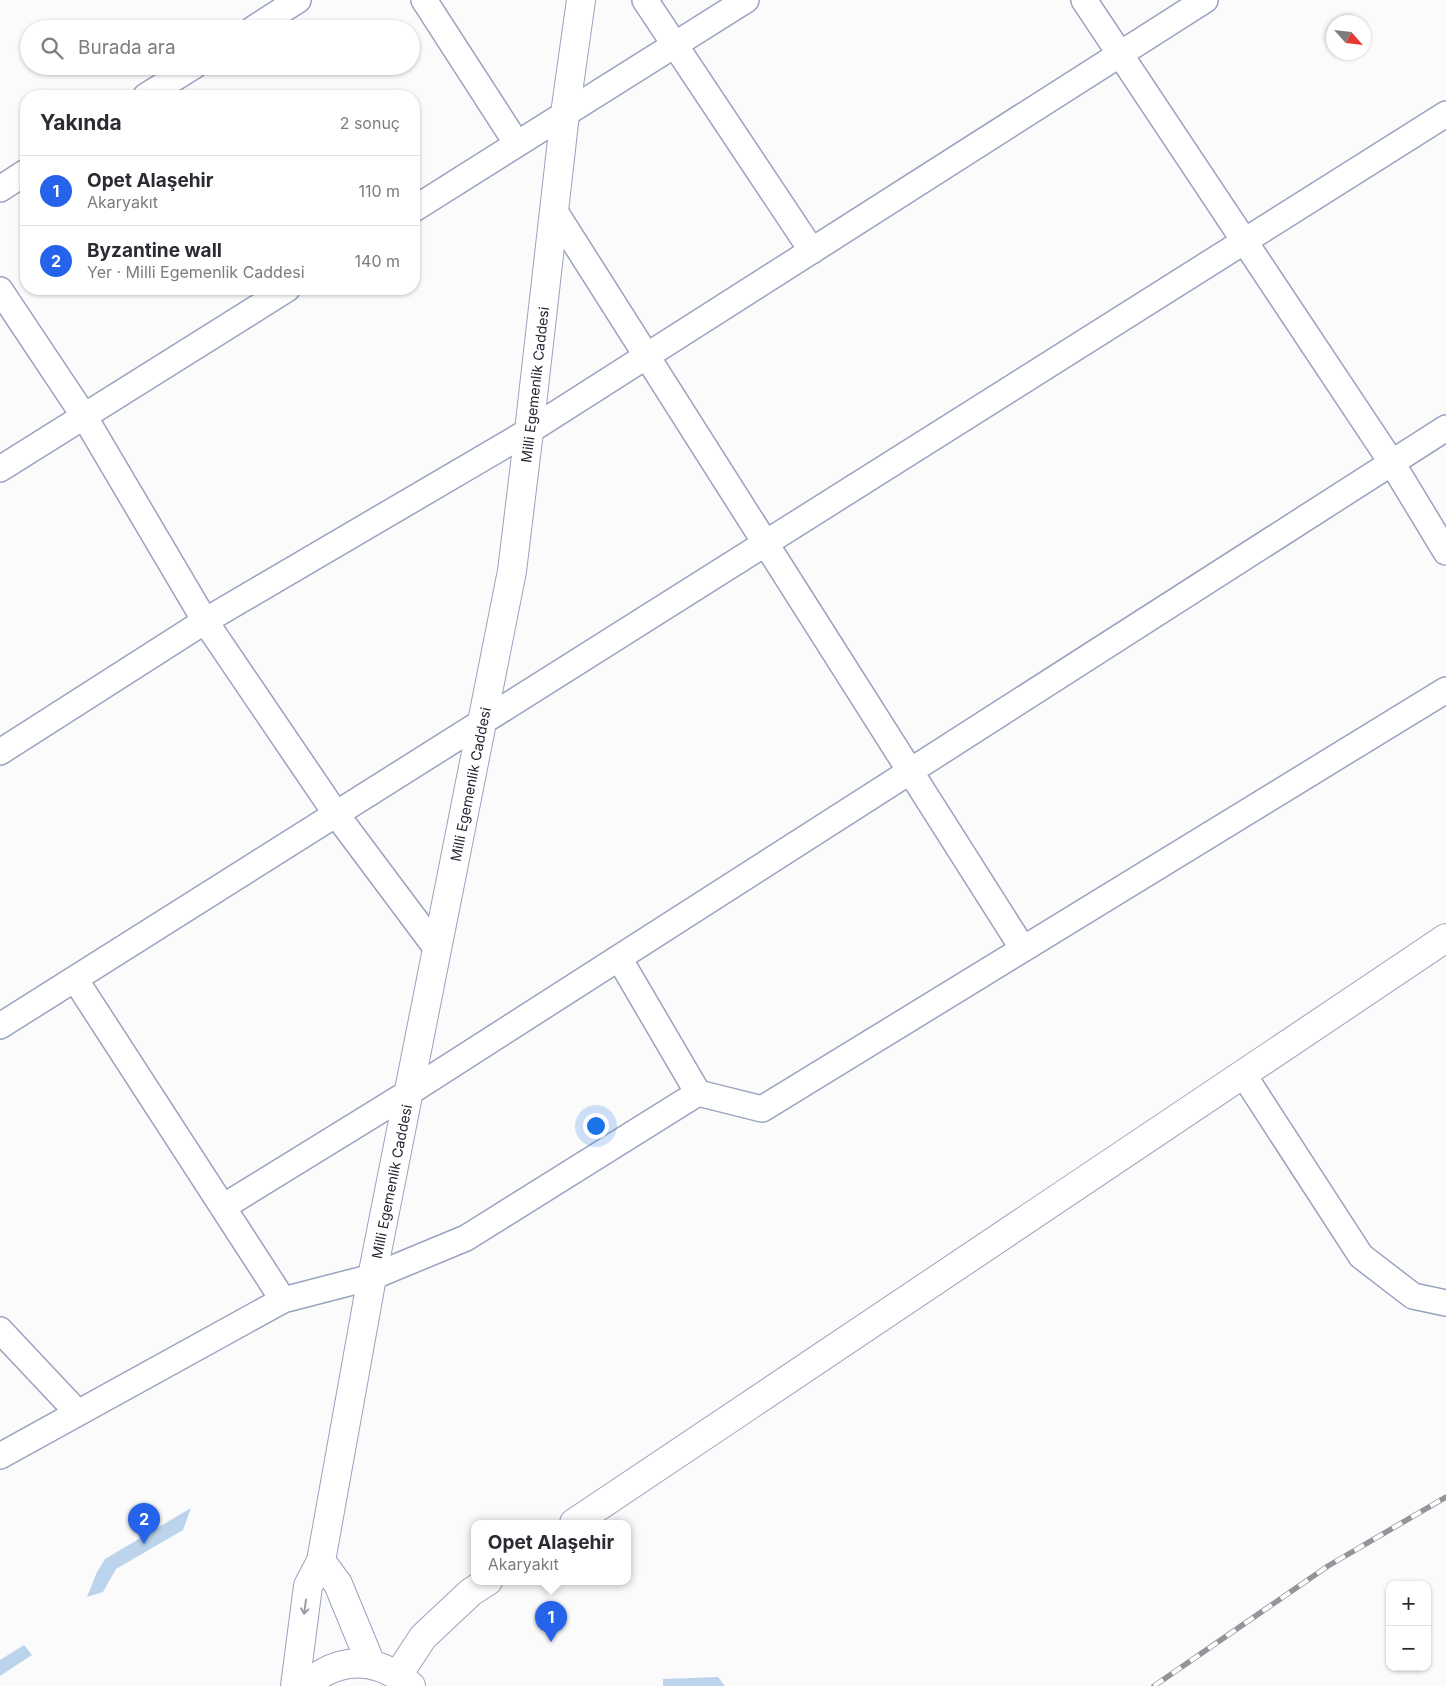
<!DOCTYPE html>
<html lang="tr">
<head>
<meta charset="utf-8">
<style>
	:root { --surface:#fff; --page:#f2f2f3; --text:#2b2b33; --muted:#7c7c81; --line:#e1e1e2; --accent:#2563eb }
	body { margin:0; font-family:Inter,sans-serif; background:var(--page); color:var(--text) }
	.controls { position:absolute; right:15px; bottom:15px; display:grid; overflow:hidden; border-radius:10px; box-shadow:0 1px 4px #0004 }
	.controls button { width:45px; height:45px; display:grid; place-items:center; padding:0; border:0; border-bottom:1px solid var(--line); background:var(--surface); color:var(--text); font:25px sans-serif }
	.compass { position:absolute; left:1326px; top:15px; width:45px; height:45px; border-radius:50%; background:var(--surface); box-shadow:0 1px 4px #0004; rotate:117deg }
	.you { position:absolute; left:595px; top:1125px; width:18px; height:18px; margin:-12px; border:4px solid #fff; border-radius:50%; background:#1a73e8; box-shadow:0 0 0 8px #1a73e833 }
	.badge { display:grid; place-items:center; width:32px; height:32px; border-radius:50%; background:var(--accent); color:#fff; font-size:16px; font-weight:700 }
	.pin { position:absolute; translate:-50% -41px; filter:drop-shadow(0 1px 2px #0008) }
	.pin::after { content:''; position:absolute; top:26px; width:18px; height:15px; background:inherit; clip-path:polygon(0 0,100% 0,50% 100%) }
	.popup { position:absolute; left:471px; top:1520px; width:160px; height:65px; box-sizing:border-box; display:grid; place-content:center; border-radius:10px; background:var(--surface); filter:drop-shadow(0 1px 4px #0005); font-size:16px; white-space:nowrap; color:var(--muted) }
	.popup b { font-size:19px; color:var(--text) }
	.popup::after { content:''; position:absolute; left:50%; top:100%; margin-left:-10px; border:10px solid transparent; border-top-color:var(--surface) }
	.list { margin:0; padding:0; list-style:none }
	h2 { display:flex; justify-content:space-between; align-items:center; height:65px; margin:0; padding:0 20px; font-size:21px }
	h2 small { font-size:16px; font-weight:400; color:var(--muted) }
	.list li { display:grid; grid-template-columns:32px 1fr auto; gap:15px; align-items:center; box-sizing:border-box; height:70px; padding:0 20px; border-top:1px solid var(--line) }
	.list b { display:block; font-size:19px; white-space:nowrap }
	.list p { margin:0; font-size:16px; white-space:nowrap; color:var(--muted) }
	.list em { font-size:16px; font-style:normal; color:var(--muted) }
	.icon { flex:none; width:28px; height:28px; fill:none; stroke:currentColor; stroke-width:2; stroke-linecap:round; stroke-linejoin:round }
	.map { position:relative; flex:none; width:1446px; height:1686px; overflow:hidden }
	.search { position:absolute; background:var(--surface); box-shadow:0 1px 4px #0004; left:20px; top:20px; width:400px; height:55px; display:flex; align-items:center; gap:12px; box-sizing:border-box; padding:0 18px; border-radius:28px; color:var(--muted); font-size:19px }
	.panel { position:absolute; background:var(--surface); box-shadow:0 1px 4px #0004; left:20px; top:90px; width:400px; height:205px; border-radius:20px }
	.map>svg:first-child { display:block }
	.building { fill:#bbd4eb }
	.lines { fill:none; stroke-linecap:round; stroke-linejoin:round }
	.street-casing { stroke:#99a3bf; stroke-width:28 }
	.secondary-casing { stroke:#99a3bf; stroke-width:30 }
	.street { stroke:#fff; stroke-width:25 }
	.secondary { stroke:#fff; stroke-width:28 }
	.rail-casing { stroke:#93959a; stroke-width:5.5 }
	.rail { stroke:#fff; stroke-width:4; stroke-dasharray:11; stroke-linecap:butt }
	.oneway { stroke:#9c9da2 }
	.labels { text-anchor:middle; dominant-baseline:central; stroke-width:4; stroke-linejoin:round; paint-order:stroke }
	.street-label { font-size:14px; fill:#232631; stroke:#fff }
</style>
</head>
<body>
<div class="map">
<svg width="1446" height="1686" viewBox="0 0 1446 1686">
	<rect width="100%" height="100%" fill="#fbfbfb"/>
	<!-- building -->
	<path class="building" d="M191 1508 183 1530 116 1569 103 1592 87 1597 97 1572 105 1559Z
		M24 1645 32 1655 0 1676V1660Z
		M718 1677 725 1686H663V1679Z"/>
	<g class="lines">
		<!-- street casing -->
		<g class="street-casing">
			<path id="street" d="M424 0 517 144
				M645 0 812 251
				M1084 0 1392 463 1446 552
				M253 29 298 0
				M146 96 194 66
				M0 189 26 172
				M414 209 746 0
				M554 210 1023 949
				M0 290 84 416 205 621 336 814 437 949
				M0 469 287 289
				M0 752 205 621 529 431 1205 0
				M619 958 698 1093 762 1109 1446 690
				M75 979 283 1300
				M0 1026 1446 114
				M1243 1074 1361 1256 1413 1296 1446 1303
				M223 1207 408 1093 1446 428
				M0 1330 78 1413
				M0 1456 283 1300 372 1277 466 1238 698 1093"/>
		</g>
		<!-- secondary casing -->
		<g class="secondary-casing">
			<g id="secondary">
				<path d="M574 1523 1446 938"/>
				<path d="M321 1561 338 1584 371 1664"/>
				<path d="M398 1675 423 1637 471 1592 488 1581"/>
				<path id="s1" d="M295 1686 308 1586 321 1561 372 1277 512 571 529 431 565 114 581 0"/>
				<path d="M308 1686C312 1682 317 1676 323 1673 354 1655 386 1664 411 1686"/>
			</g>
		</g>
		<!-- street -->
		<use href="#street" class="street"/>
		<!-- secondary -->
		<use href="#secondary" class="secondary"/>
		<!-- rail casing -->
		<g class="rail-casing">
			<path id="rail" d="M1154 1686 1328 1566 1446 1497"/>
		</g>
		<!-- rail -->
		<use href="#rail" class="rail"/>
	</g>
	<!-- one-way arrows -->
	<defs><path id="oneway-shaft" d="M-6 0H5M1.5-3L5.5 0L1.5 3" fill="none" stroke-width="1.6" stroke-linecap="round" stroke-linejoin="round" transform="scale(1.25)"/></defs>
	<use class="oneway" href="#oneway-shaft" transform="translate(305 1607) rotate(98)"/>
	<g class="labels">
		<!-- street labels -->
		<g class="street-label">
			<text stroke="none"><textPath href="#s1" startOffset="1325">Milli Egemenlik Caddesi</textPath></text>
			<text stroke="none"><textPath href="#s1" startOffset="920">Milli Egemenlik Caddesi</textPath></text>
			<text stroke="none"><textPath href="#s1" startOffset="515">Milli Egemenlik Caddesi</textPath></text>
		</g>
	</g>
</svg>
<div class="controls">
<button>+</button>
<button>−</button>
</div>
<svg class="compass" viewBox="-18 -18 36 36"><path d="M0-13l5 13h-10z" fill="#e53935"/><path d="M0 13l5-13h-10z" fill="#7c7c81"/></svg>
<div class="you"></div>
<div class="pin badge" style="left:551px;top:1642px">1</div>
<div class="popup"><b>Opet Alaşehir</b>Akaryakıt</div>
<div class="pin badge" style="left:144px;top:1544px">2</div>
<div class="search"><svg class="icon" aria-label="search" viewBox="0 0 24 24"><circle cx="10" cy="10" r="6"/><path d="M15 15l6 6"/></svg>Burada ara</div>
<section class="panel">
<h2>Yakında<small>2 sonuç</small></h2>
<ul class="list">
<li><span class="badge">1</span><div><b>Opet Alaşehir</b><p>Akaryakıt</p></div><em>110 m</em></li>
<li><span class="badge">2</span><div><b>Byzantine wall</b><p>Yer · Milli Egemenlik Caddesi</p></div><em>140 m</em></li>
</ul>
</section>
</div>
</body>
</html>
